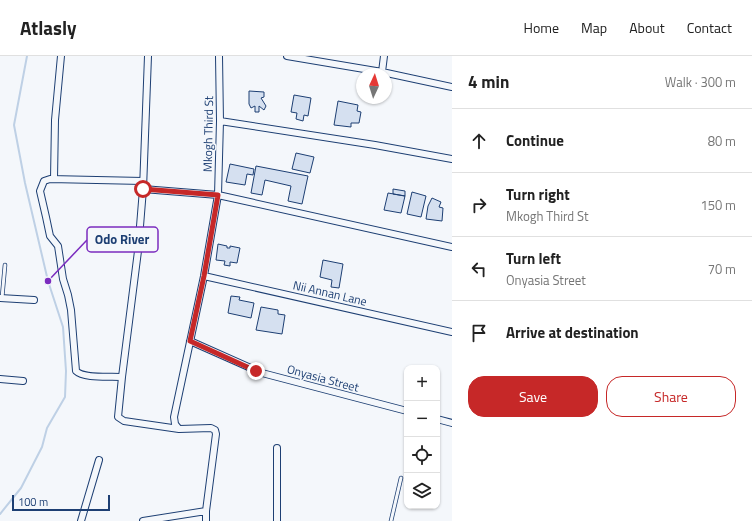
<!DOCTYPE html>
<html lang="en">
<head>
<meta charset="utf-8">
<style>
	:root { --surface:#fff; --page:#f2f2f2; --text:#222; --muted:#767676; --line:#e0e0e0; --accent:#c62828 }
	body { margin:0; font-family:"Titillium Web",sans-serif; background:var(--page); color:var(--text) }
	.controls { position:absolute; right:12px; bottom:12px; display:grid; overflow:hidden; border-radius:8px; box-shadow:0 1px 3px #0004 }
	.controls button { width:36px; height:36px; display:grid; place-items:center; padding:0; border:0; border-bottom:1px solid var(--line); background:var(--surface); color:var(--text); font:20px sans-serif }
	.compass { position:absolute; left:356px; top:12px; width:36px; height:36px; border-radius:50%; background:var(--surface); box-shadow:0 1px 3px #0004; rotate:4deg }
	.scale { position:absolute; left:12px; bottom:10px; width:98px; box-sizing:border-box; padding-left:4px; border:2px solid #1d3f73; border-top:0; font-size:11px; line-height:14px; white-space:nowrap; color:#1d3f73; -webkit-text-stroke:3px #f4f7fb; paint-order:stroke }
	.stop { position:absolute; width:12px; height:12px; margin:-9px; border:3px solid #c62828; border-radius:50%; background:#fff }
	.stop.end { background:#c62828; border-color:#fff; box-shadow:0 1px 4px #0008 }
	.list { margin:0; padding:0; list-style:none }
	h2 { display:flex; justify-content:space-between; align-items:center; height:52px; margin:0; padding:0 16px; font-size:17px }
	h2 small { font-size:13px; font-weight:400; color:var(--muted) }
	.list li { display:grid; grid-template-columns:26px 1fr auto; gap:12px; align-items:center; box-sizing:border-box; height:64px; padding:0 16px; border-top:1px solid var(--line) }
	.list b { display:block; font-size:15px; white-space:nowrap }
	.list p { margin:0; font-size:13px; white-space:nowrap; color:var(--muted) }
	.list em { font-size:13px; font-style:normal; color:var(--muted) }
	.actions { display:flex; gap:8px; padding:12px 16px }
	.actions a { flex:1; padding:9px 0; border:1px solid var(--accent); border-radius:16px; text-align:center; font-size:14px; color:var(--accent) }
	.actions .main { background:var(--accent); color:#fff }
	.icon { flex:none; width:22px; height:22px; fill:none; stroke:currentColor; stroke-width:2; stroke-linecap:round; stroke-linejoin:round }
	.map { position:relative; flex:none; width:452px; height:465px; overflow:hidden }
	header { display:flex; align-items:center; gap:24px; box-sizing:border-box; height:56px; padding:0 20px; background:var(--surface); border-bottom:1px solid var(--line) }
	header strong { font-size:19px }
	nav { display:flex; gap:22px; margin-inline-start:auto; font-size:14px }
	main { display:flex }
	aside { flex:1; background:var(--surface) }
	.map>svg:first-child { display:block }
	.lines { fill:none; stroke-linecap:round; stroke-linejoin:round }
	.stream { stroke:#bed0e5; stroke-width:2 }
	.building { fill:#d5e0f0; stroke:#1d3f73 }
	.service-casing { stroke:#1d3f73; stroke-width:4.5 }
	.minor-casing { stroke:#1d3f73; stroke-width:8 }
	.service { stroke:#f4f7fb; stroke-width:3 }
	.minor { stroke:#f4f7fb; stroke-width:6 }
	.route { stroke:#c62828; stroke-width:5 }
	.labels { text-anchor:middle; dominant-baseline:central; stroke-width:3; stroke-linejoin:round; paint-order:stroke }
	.street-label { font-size:12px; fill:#1d3f73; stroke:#f4f7fb }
	.leader { fill:none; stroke:#7b2cbf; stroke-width:1.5 }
	.callout-dot { fill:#7b2cbf; stroke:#f4f7fb; stroke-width:1.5 }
	.callout { fill:#f4f7fb; stroke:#7b2cbf; stroke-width:1.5 }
	.callout-label { font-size:13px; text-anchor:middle; font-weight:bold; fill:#1d3f73 }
</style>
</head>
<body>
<header>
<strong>Atlasly</strong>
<nav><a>Home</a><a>Map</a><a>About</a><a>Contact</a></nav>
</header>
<main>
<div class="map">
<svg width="452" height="465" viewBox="0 0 452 465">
	<rect width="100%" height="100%" fill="#f4f7fb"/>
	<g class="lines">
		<!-- stream -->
		<path class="stream" d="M0 458 21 432 42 391 47 372 65 341 66 315 63 271 48 225 25 127 14 69 27 0"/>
	</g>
	<!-- building -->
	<path class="building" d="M249 35 264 36V41L261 42 266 50 264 54 259 50V56H255V50L251 52 249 48Z
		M294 39 311 42 308 60 304 59 303 65 296 63 297 57 291 56Z
		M338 45 358 49 357 55 361 56 359 67H351V71L334 69Z
		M296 97 314 101 310 117 292 113Z
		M230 108 254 113 253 119 247 118 245 129 226 126Z
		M256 110 308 120 302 148 288 145 291 130 265 124 262 139 251 137Z
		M393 133 405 135V140L393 138Z
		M412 136 426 140 421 161 407 158Z
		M388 137 405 140 401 157 384 154Z
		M432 142 441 146 439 151 443 152 442 165 426 163 428 150Z
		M218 188 227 190V192H230V190L240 192 237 207 230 206V210L224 209 225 205 216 204Z
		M323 204 343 208 339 232 331 231 332 224 320 221Z
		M231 240 240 241 239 244 254 247 251 262 228 257Z
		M261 251 278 254V258L285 259 282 278 256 274Z"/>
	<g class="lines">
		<!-- service casing -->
		<g class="service-casing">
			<path id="service" d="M2 242 5 209
				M391 465 401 422"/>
		</g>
		<!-- minor casing -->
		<g class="minor-casing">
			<path id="minor" d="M148 0 143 133 138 195 122 321 118 361 124 365 179 373
				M287 0 382 16 452 31
				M382 16 384 0
				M220 65 375 89 452 103
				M54 123 55 64 61 0
				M143 133 218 139 452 191
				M204 220 452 276
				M0 242 34 244
				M190 285 262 317 407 355
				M122 321C110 320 84 323 76 315L71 254 68 239 63 223 58 190 50 180 46 161 40 135 44 125 50 123 143 125
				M0 323 23 325
				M437 363 452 367
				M81 465 99 404
				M143 465 206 455
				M206 465V455L216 378 215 374 211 372 179 373 175 368 174 361 204 220 218 139 220 65 219 0
				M277 465V392"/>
		</g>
		<!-- service -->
		<use href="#service" class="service"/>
		<!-- minor -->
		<use href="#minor" class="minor"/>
	</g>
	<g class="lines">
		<!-- route -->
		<path class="route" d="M143 133 218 139 204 220 190 285 256 315"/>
	</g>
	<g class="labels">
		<!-- street labels -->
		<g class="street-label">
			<text transform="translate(208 78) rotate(-89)">Mkogh Third St</text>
			<text transform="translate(330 237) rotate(13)">Nii Annan Lane</text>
			<text transform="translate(323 322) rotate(15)">Onyasia Street</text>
		</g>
	</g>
	<!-- callouts -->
	<path class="leader" d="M48 225L87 184"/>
	<circle class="callout-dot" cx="48" cy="225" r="4"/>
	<rect class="callout" x="87" y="171" width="71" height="25" rx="4"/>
	<g class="callout-label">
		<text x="122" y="188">Odo River</text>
	</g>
</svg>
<div class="controls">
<button>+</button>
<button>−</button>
<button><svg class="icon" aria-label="locate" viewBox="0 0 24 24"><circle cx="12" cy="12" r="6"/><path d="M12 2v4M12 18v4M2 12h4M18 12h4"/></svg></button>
<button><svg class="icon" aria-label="layers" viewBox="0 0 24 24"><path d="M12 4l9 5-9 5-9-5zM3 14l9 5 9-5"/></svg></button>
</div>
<svg class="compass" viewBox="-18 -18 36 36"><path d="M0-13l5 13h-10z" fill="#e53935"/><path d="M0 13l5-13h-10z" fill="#767676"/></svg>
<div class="scale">100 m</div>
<div class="stop" style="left:143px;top:133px"></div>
<div class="stop end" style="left:256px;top:315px"></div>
</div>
<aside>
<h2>4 min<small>Walk · 300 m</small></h2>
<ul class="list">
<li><svg class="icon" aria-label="ahead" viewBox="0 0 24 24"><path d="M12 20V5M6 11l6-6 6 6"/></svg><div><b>Continue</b></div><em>80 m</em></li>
<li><svg class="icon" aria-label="right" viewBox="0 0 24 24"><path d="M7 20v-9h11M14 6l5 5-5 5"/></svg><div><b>Turn right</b><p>Mkogh Third St</p></div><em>150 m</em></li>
<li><svg class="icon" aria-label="left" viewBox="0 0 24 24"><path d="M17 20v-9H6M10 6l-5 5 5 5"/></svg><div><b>Turn left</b><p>Onyasia Street</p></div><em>70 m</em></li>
<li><svg class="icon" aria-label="arrive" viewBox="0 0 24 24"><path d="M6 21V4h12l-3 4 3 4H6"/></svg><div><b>Arrive at destination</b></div></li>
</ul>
<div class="actions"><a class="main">Save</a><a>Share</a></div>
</aside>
</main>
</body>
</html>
